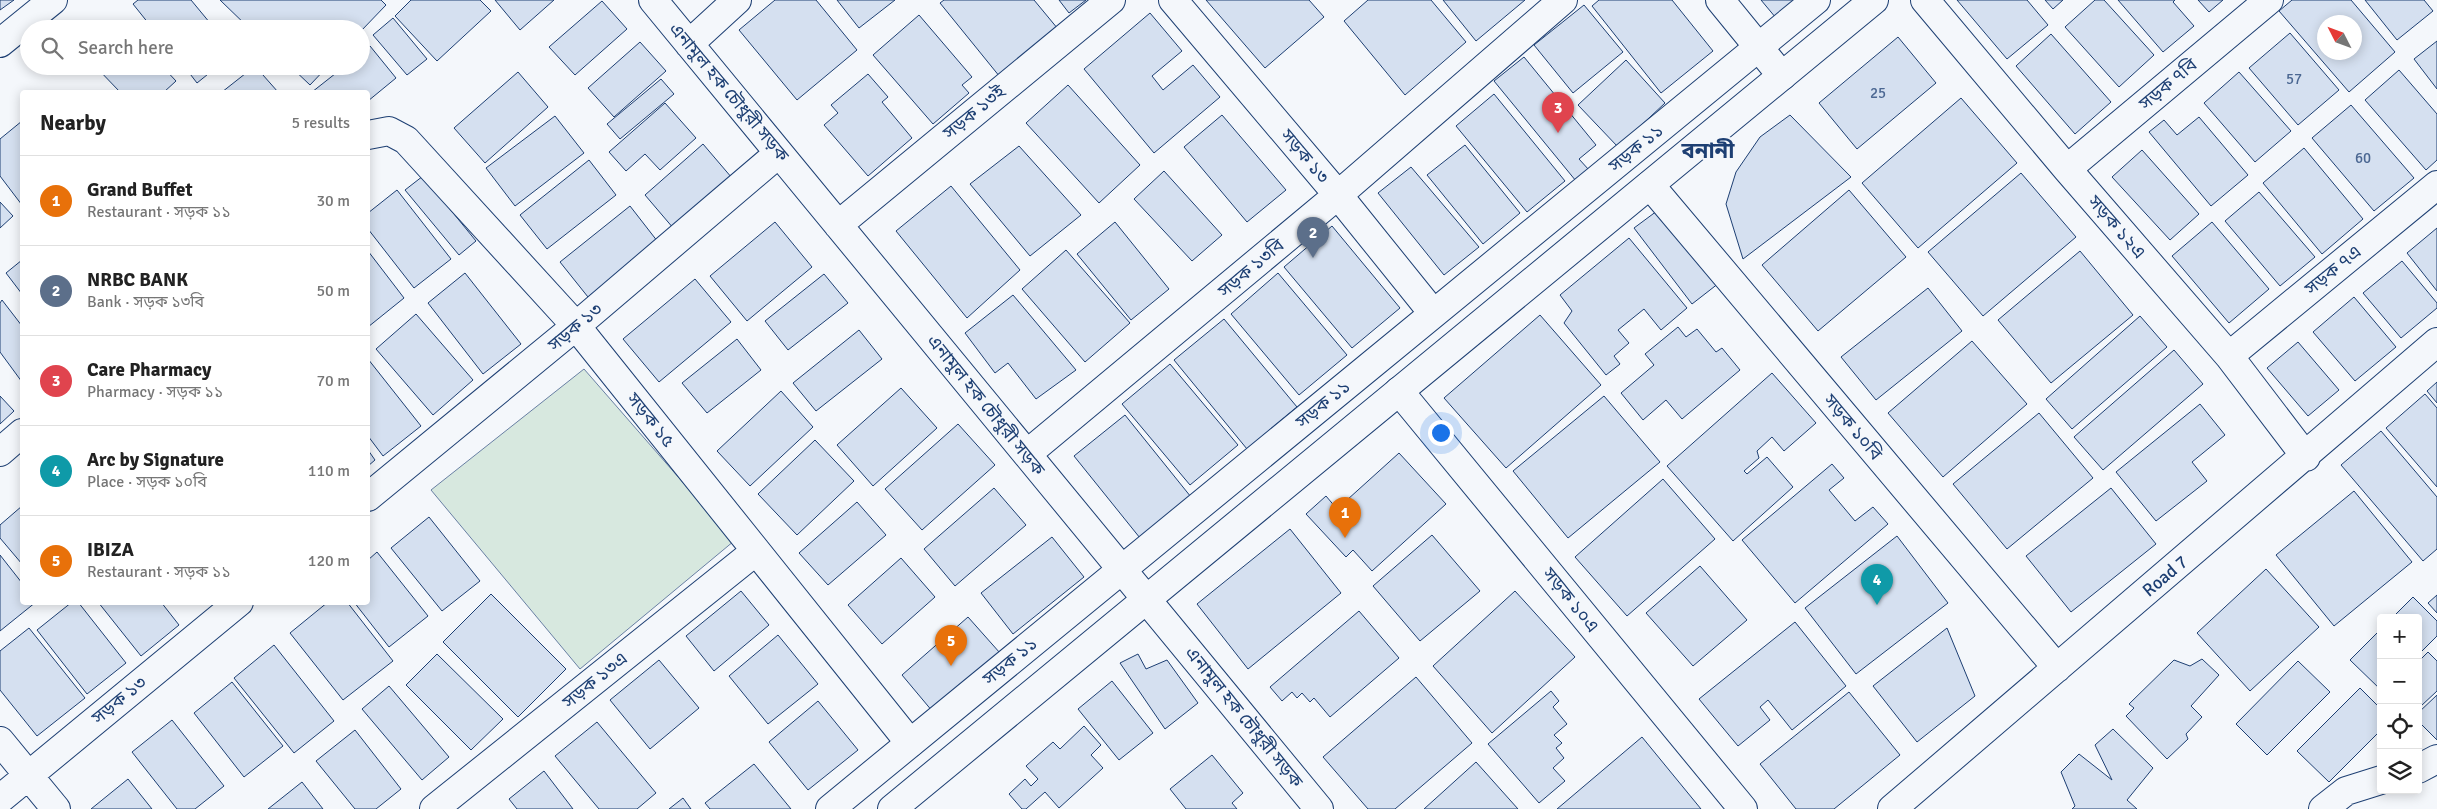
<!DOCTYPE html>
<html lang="en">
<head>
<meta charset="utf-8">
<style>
	:root { --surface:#fff; --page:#f6f6f6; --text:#222; --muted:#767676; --line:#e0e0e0; --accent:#b45309 }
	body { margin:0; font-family:Signika,"Noto Sans Bengali",sans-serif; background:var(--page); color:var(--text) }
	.controls { position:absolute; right:15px; bottom:15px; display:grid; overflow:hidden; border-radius:5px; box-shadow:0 2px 12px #0003 }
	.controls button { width:45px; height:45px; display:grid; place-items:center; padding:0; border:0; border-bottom:1px solid var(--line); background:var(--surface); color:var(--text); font:25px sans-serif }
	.compass { position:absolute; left:2317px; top:15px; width:45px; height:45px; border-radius:50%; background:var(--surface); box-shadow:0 2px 12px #0003; rotate:312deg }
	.you { position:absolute; left:1440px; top:432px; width:18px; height:18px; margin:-12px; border:4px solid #fff; border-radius:50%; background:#1a73e8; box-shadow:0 0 0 8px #1a73e833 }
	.badge { display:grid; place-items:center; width:32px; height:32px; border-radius:50%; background:var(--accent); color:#fff; font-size:16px; font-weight:700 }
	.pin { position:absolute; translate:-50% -41px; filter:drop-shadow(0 1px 2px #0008) }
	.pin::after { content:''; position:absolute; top:26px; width:18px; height:15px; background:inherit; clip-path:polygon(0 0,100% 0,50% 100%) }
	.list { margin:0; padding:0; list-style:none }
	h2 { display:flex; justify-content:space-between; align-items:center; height:65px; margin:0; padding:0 20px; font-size:21px }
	h2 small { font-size:16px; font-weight:400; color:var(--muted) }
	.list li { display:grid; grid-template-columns:32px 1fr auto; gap:15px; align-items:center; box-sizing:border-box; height:90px; padding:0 20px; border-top:1px solid var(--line) }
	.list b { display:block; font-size:19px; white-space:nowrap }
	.list p { margin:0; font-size:16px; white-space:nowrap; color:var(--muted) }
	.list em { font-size:16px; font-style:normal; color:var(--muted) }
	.icon { flex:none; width:28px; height:28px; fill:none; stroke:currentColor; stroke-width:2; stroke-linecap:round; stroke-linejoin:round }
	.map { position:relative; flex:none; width:2437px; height:809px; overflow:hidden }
	.search { position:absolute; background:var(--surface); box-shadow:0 2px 12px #0003; left:20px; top:20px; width:350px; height:55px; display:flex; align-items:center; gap:12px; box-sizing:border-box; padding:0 18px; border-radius:28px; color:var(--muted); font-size:19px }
	.panel { position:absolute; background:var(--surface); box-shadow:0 2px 12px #0003; left:20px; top:90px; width:350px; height:515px; border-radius:5px }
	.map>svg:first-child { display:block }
	.green { fill:#d7e8df; stroke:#687fa3 }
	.building { fill:#d5e0f0; stroke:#1d3f73; fill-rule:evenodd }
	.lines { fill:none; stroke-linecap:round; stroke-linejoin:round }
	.minor-casing { stroke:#1d3f73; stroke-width:30 }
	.major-casing { stroke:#1d3f73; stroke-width:30 }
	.minor { stroke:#f4f7fb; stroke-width:28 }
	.major { stroke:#f4f7fb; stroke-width:28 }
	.labels { text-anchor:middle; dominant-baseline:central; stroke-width:4; stroke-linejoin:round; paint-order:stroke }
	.number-label { font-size:15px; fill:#4b6792 }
	.street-label { font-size:18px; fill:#1d3f73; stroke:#f4f7fb }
	.district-label { font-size:22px; font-weight:bold; fill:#1d3f73; stroke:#f4f7fb }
</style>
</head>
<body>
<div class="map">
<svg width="2437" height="809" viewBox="0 0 2437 809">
	<rect width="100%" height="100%" fill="#f4f7fb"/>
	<!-- green -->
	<path class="green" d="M584 369 734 541 580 669 431 490Z"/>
	<!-- building -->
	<path class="building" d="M0 0H14L0 10Z
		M138 0H191L215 29H153L133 4Z
		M220 0H381L386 5 361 31V29H250Z
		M411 0H480L491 11 437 61 395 16Z
		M495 0H554L520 30Z
		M775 0H816L857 50 797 100 739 30Z
		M837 0H895L859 28Z
		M944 0H1034L1058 29 1000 77 940 3Z
		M1059 0H1086L1069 13Z
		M1206 0H1309L1324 17 1265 68Z
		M1368 0H1431L1466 42 1405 95 1344 21Z
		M1443 0H1525L1476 41Z
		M1599 0H1672L1713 51 1661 93 1592 6Z
		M1761 0H1798L1776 18Z
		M1957 0H2027L2048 25 2007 59Z
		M2045 0H2063L2053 9Z
		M2095 0H2104L2154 55 2119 87 2065 27Z
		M2118 0H2175L2173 2 2194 26 2163 52Z
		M2198 0H2223L2209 12Z
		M2292 0H2351L2395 52 2349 92 2279 11ZM2324 22H2354V52H2324Z
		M2365 0H2424L2433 11 2397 40Z
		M602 1 627 29 575 75 549 47Z
		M1584 5 1623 52 1573 93 1534 45Z
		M1150 13 1182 51 1152 76 1163 90 1193 65 1220 97 1154 153 1084 69Z
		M919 15 972 77 962 85 969 93 933 124 873 55Z
		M393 18 427 59 407 75 373 35Z
		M2290 33 2339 90 2298 125 2249 68Z
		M2051 34 2111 102 2075 134 2016 66Z
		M1898 37 1936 83 1857 149 1819 103Z
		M2437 41V89L2414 59Z
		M640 42 666 71 614 117 588 88Z
		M370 46 396 78 368 101V92H312L345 66H361V53Z
		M1524 57 1596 145 1579 159 1589 170 1576 181 1494 81Z
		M1626 60 1665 103 1618 147 1578 105Z
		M95 66H162L176 81 164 92H120Z
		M184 66H218L197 83Z
		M255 66 278 92H222Z
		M290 66H328L310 85Z
		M2399 70 2437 114V160L2426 170 2365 100Z
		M518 72 548 107 485 163 454 128Z
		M2239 72 2291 131 2255 162 2204 103Z
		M868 74 888 97 882 102 912 138 868 176 824 125 838 113 831 105Z
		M661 79 674 94 620 139 607 124Z
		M1068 85 1140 165 1099 203 1026 123Z
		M1494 94 1565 181 1527 212 1456 126Z
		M1961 98 2017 163 1918 248 1862 183Z
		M665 103 696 138 660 170 645 154 626 171 609 152Z
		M2351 105 2414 178 2374 211 2312 138Z
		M1222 115 1286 190 1247 222 1184 147Z
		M1790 115 1851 177 1743 259 1726 204 1736 172 1760 137Z
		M555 116 584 153 515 206 486 168Z
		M2199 117 2248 175 2211 206 2149 132 2164 120 2177 135Z
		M22 121V205L0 176V139Z
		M703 144 732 178 674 229 645 195Z
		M1465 145 1520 213 1483 244 1427 175Z
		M1019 146 1081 215 1030 256 970 184Z
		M2304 148 2363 219 2322 254 2263 183Z
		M2142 150 2199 214 2170 240 2112 177Z
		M589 160 616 195 547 249 520 215Z
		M1411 167 1479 247 1444 275 1378 193Z
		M1164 171 1222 235 1192 261 1134 199Z
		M2021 173 2076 237 1983 316 1928 252Z
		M423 176 476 241 459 255 405 190Z
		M951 186 1020 270 967 318 896 231Z
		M397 190 451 259 414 288 368 229V213Z
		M1849 190 1906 257 1818 331 1762 265Z
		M2259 192 2315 257 2280 286 2225 221Z
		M0 202 13 216 0 228Z
		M630 206 658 242 588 297 560 262Z
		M1661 208 1719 283 1692 304 1634 228Z
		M775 222 812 267 747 321 710 276Z
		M1115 222 1169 289 1131 320 1077 254Z
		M2212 222 2269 289 2229 323 2172 256Z
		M1332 226 1400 308 1352 348 1284 267Z
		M2437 228V291L2407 253Z
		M1629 238 1687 308 1661 330 1644 309 1618 330 1629 343 1614 356 1620 364 1606 375 1564 323 1572 311 1560 295Z
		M1066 250 1130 323 1085 362 1022 289Z
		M368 251 404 298 368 327Z
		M2080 251 2133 315 2051 383 1998 320Z
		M22 260V294L6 273Z
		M2402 261 2437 303V308L2401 338 2363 293Z
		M465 273 521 344 483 374 428 303Z
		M1278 273 1347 355 1299 395 1231 314Z
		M824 274 848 303 788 350 765 321Z
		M695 279 731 322 659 382 623 339Z
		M1928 288 1962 331 1876 400 1841 357Z
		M1013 295 1076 370 1036 399 1008 363 995 373 965 333Z
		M2354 297 2396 347 2355 381 2313 332Z
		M2 300 22 326V382L0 352V303Z
		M416 314 473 380 433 415 376 349Z
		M1540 315 1601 385 1506 468 1444 398Z
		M2140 316 2167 347 2072 429 2046 399Z
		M1224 319 1297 407 1247 449 1174 360Z
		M1678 327 1686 337 1697 329 1716 352 1722 348 1740 370 1682 419 1666 400 1643 420 1621 393 1654 365 1645 354Z
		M859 330 882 359 816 411 793 383Z
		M737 339 761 370 707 413 682 383Z
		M1972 341 2027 404 1943 477 1888 413Z
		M2298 342 2339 390 2308 416 2267 368Z
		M2174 350 2203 384 2103 470 2074 437Z
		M368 359 421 426 383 456 368 436Z
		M1170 364 1238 445 1190 485 1122 404Z
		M1772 373 1816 423 1784 451 1772 437 1757 451 1759 458 1744 471 1747 474 1767 457 1793 487 1733 541 1667 466Z
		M2437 382V403L2427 391Z
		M901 388 937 428 873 486 837 445Z
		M781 391 813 427 750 486 717 451Z
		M2425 394 2437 408V487L2386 428Z
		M0 396 14 411 0 424Z
		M1604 396 1660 462 1568 538 1513 471Z
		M2200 404 2225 435 2192 462 2207 481 2156 521 2116 472Z
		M2039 413 2093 478 2007 549 1953 484Z
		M1125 415 1191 497 1140 538 1074 456Z
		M958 424 995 465 922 530 885 489Z
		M2381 431 2437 497V549L2423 561 2341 465Z
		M815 440 854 481 797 535 758 494Z
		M368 450 375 460 368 466Z
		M1399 453 1446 504 1372 571 1353 550 1346 557 1306 514 1326 496 1337 509Z
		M1832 464 1844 478 1829 490 1855 521 1873 507 1888 524 1795 603 1742 540Z
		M1663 479 1715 539 1627 616 1575 557Z
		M994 488 1026 525 955 586 924 549Z
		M2111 488 2156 544 2071 612 2026 556Z
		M2354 491 2412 562 2334 626 2276 555Z
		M857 502 886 535 828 585 799 553Z
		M22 506V564L0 538V525Z
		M429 517 480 581 442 611 391 548Z
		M1290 529 1341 593 1248 669 1197 604Z
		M1432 535 1480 591 1420 641 1373 586Z
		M1897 536 1948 603 1856 674 1805 608Z
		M1052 537 1084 577 1013 634 981 593Z
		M377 552 428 616 389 647 354 602H368V560Z
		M0 555 22 583V602H36L0 631Z
		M901 558 935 597 882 644 848 605Z
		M1700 566 1747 620 1693 666 1646 613Z
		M2266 569 2319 627 2250 691 2197 633Z
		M741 591 769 625 714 671 686 636Z
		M1515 591 1575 657 1492 733 1433 666Z
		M491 594 566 669 518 717 443 642Z
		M2437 595V613L2428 603Z
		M2413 597 2437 621V636L2418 655V618H2392Z
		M72 602H78L126 663 87 694 37 630Z
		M98 602H161L179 625 141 656Z
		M328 602H347L393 661 343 700 290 633Z
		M1359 611 1399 658 1330 717 1314 698 1310 702 1302 693 1297 698 1292 692 1282 701 1270 687Z
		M968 617 1000 653 933 712 902 675Z
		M1795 622 1846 686 1792 730 1768 700 1760 707 1770 720 1738 746 1699 699Z
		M29 628 85 698 37 736 0 690V651Z
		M1947 628 1975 696 1917 742 1873 686Z
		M2381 629V690L2350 660Z
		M778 635 818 684 768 724 729 676Z
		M274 645 334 721 294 753 234 678Z
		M2428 652 2437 661V691L2421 706 2418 703V662Z
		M437 654 503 719 471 750 406 685Z
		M1138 654 1146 669 1167 660 1198 703 1165 729 1120 663Z
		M2202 659 2219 675 2191 706 2202 717 2186 734 2188 739 2167 759 2126 716 2134 708 2129 704 2174 660 2190 666Z
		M659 660 699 708 650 749 610 700Z
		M2298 661 2330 692 2267 755 2236 724Z
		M1416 677 1472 743 1395 809H1368L1323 757Z
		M1112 681 1153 733 1119 760 1078 709Z
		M232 682 283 746 244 777 194 713Z
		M389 686 449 757 422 780 362 709Z
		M2360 688 2381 709V730L2329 782 2297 751Z
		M1551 691 1559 701 1553 707 1567 724 1554 735 1562 743 1556 748 1564 758 1553 768 1565 781 1539 803 1488 744Z
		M1849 692 1900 755 1834 809H1796L1760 764Z
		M2437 695V740L2418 721V713Z
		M818 701 858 750 808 790 769 742Z
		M172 720 224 786 195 809H177L132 752Z
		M597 722 656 793 637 809H599L555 756Z
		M1084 726 1101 745 1091 755 1103 768 1059 808 1045 792 1026 809H1022L1009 794 1025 779 1031 786 1038 779 1026 766 1053 742 1060 749Z
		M2113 729 2153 768 2127 800 2137 809H2072L2075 806 2061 772 2079 754 2112 780 2095 745Z
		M355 730 401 789 376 809H355L316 761Z
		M1642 737 1701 809H1557Z
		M1212 755 1243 793 1232 803 1237 809H1186L1170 789Z
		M1476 762 1518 809H1424Z
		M754 764 791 809H710L705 803Z
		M544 771 573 809H517L509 799Z
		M128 779 152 809H91Z
		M302 782 323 809H268Z
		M683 798 691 809H669Z"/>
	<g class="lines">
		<!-- minor casing -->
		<g class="minor-casing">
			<path id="minor" d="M653 0 1319 809
				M1173 0 1338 195 1433 313
				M1720 0 1782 76
				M1925 0 2067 169 2229 356 2306 457
				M0 43 53 0
				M689 44 737 0
				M368 135 389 131 406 140 576 326 910 743
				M2067 169 2269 0
				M1650 185 2057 668
				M838 225 1111 0
				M2229 356 2437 185
				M1399 391 1743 809
				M0 452 22 433
				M1027 454 1338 195 1563 0
				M368 497 576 326 779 153
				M0 741 56 809
				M2418 769 2437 759
				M0 799 239 602
				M434 809 756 551
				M1892 809 2437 342
				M2323 809 2346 791 2381 780"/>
		</g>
		<!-- major casing -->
		<g class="major-casing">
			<path id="major" d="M830 809 1816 0
				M892 809 1874 0"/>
		</g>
		<!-- minor -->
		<use href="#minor" class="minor"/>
		<!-- major -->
		<use href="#major" class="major"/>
	</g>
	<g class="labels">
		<!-- number labels -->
		<g class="number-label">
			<text x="2294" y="79">57</text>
			<text x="1878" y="93">25</text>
			<text x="2363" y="158">60</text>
		</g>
		<!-- street labels -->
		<g class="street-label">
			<text transform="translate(2168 84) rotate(-40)">সড়ক ৭বি</text>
			<text transform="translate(729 92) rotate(50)">এনামুল হক চৌধুরী সড়ক</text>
			<text transform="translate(974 112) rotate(-39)">সড়ক ১৩ই</text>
			<text transform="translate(1636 148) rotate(-39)">সড়ক ১১</text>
			<text transform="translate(1305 156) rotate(50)">সড়ক ১৩</text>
			<text transform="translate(2117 227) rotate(49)">সড়ক ১২এ</text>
			<text transform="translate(1251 268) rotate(-40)">সড়ক ১৩বি</text>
			<text transform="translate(2333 270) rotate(-39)">সড়ক ৭এ</text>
			<text transform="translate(575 327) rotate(-40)">সড়ক ১৩</text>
			<text transform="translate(1323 404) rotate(-39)">সড়ক ১১</text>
			<text transform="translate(986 405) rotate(51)">এনামুল হক চৌধুরী সড়ক</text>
			<text transform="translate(651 420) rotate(51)">সড়ক ১৫</text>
			<text transform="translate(1853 427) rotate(50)">সড়ক ১০বি</text>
			<text transform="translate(2165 576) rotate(-40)">Road 7</text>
			<text transform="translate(1571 600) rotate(51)">সড়ক ১০এ</text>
			<text transform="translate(1010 661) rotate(-39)">সড়ক ১১</text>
			<text transform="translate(595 680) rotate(-39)">সড়ক ১৩এ</text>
			<text transform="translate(119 700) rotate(-39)">সড়ক ১৩</text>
			<text transform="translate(1244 717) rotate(51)">এনামুল হক চৌধুরী সড়ক</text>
		</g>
		<!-- district labels -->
		<g class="district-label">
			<text x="1708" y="150">বনানী</text>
		</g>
	</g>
</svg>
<div class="controls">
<button>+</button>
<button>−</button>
<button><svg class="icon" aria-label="locate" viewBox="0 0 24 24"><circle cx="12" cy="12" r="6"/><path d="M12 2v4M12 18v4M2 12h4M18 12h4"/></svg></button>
<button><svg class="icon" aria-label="layers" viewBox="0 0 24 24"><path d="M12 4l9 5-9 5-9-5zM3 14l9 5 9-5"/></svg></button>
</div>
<svg class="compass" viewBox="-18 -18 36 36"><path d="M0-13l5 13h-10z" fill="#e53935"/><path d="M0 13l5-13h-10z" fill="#767676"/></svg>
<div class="you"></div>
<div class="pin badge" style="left:1345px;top:538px;background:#e8710a">1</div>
<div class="pin badge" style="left:1313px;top:258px;background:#5c6f8a">2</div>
<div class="pin badge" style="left:1558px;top:133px;background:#e0444e">3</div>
<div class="pin badge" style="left:1877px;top:605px;background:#0f9aa8">4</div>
<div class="pin badge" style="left:951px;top:666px;background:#e8710a">5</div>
<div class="search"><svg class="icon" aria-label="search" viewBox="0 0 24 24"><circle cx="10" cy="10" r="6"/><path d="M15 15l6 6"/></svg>Search here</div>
<section class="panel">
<h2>Nearby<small>5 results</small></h2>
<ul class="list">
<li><span class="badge" style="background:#e8710a">1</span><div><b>Grand Buffet</b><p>Restaurant · সড়ক ১১</p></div><em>30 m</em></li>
<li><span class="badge" style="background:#5c6f8a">2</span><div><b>NRBC BANK</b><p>Bank · সড়ক ১৩বি</p></div><em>50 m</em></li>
<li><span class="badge" style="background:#e0444e">3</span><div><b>Care Pharmacy</b><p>Pharmacy · সড়ক ১১</p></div><em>70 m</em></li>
<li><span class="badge" style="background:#0f9aa8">4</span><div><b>Arc by Signature</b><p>Place · সড়ক ১০বি</p></div><em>110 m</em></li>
<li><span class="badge" style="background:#e8710a">5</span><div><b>IBIZA</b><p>Restaurant · সড়ক ১১</p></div><em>120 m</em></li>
</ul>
</section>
</div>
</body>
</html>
